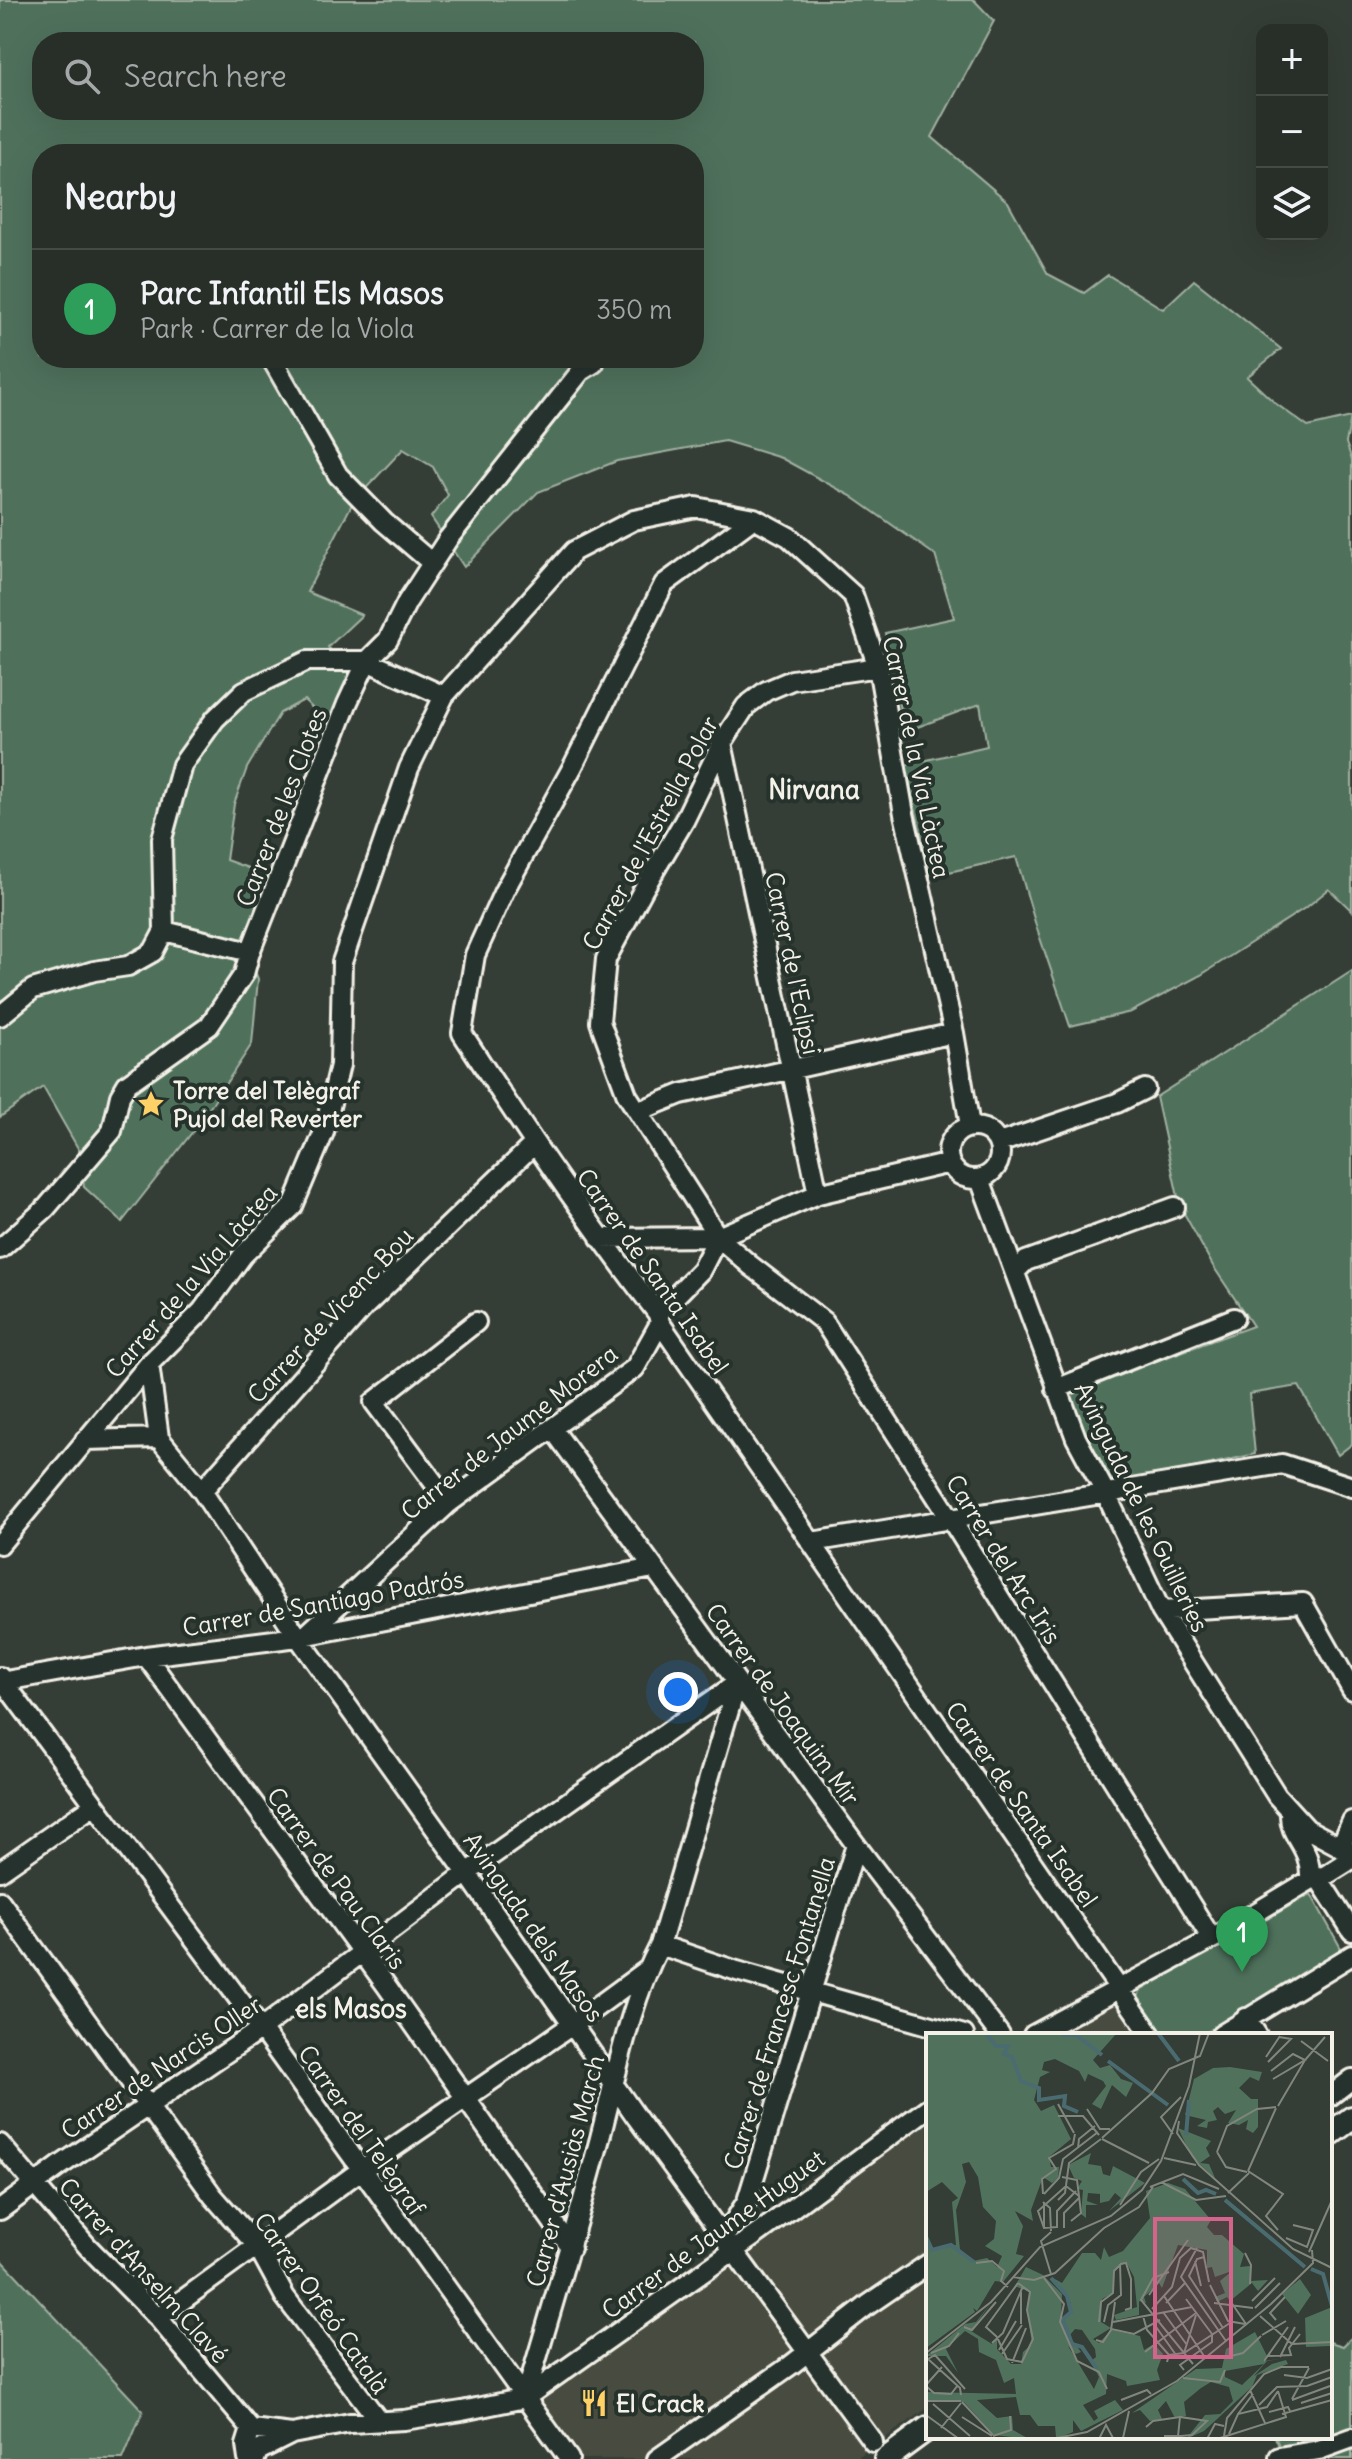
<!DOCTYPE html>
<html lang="en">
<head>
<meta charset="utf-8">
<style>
	:root { --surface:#282e28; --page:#343a34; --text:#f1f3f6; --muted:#a5a8a8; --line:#444a45; --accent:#8abfa5 }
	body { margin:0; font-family:Delius,sans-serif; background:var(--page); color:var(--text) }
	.controls { position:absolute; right:24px; top:24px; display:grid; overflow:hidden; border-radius:16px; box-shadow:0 8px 32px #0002 }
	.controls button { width:72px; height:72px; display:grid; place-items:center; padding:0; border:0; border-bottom:2px solid var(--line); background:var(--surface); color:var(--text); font:40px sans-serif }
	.you { position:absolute; left:678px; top:1692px; width:28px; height:28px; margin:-20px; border:6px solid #fff; border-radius:50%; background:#1a73e8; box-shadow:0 0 0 12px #1a73e833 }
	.badge { display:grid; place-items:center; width:52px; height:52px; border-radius:50%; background:var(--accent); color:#fff; font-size:26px; font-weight:700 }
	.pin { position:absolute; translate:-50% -66px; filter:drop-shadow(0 2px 4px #0008) }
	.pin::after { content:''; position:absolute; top:42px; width:28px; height:24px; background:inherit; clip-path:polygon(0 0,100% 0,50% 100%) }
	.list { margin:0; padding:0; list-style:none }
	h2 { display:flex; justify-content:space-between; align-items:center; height:104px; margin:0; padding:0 32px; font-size:34px }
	h2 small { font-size:26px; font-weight:400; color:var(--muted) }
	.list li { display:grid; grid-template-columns:52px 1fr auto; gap:24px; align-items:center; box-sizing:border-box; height:120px; padding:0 32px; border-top:2px solid var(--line) }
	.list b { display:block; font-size:30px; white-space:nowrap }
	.list p { margin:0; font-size:26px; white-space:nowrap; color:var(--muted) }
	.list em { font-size:26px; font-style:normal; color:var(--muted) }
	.icon { flex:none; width:44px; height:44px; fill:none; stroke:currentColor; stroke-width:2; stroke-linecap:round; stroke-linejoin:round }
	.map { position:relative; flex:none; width:1352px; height:2459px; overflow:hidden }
	.search { position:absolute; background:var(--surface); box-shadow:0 8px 32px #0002; left:32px; top:32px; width:672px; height:88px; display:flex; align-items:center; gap:20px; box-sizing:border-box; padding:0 28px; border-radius:32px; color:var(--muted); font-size:30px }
	.panel { position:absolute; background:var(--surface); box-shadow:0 8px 32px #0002; left:32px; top:144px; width:672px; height:224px; border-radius:32px }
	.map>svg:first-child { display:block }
	.built { fill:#474b40 }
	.green { fill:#50715c; stroke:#a2b1a2; stroke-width:2; fill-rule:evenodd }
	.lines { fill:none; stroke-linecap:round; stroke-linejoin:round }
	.minor-casing { stroke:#f4f1e8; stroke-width:24 }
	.major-casing { stroke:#f4f1e8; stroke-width:28 }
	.minor { stroke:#26332d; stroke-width:18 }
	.major { stroke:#26332d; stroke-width:22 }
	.labels { text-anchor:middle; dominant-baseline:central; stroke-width:8; stroke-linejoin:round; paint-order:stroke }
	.street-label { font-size:24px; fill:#f4f1e8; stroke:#26332d }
	.poi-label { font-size:24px; font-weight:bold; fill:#f4f1e8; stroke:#26332d; text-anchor:start }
	.neighbourhood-label { font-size:26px; font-weight:bold; fill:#f4f1e8; stroke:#26332d }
	.inset-river { fill:none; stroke:#4a6c71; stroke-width:4 }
	.inset-road { fill:none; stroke:#81867d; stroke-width:2 }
	.view { fill:#d4648c; fill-opacity:0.15; stroke:#d4648c; stroke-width:4 }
	.inset-edge { fill:none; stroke:#f4f1e8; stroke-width:4 }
</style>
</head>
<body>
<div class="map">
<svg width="1352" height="2459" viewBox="0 0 1352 2459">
	<rect width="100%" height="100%" fill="#353e36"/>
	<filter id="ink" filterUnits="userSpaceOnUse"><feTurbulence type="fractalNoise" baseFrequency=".0125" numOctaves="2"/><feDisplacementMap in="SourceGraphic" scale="16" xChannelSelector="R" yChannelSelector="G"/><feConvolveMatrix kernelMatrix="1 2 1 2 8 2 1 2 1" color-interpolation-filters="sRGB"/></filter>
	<g filter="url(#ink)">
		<!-- built -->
		<path class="built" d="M1120 1999 1145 2035H1054Z
			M928 2122V2408L855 2459H575L536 2404Z"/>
		<!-- green -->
		<path class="green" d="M0 0H974L994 21 932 137 1008 202 1048 274 1084 293 1108 275 1163 309 1194 280 1281 349 1247 377 1275 403 1308 427 1351 417 1346 443 1352 460V911L1329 889 1308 906 1201 975 1131 1012 1070 1026 1037 929 1016 857 931 876 905 765 987 746 980 704 904 732 885 633 954 618 935 555 851 496 781 458 725 441 617 461 538 492 464 567 431 517 448 495 433 467 403 449 353 502 307 592 362 615 328 647 354 674 332 727 304 700 280 713 247 768 234 804 226 860 273 877 244 944 258 979 252 1044 201 1121 122 1222 84 1187 79 1150 43 1087 0 1117ZM42 42H694V110H42ZM42 154H694V358H42Z
			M1352 971V1444L1338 1455 1299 1386 1249 1394 1255 1454 1110 1487 1091 1448 1070 1392 1253 1326 1213 1266 1180 1206 1156 1097Z
			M1311 1894 1343 1952 1202 2035H1158L1137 2002 1140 1991Z
			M0 2258 143 2411 123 2459H0Z
			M1352 2337V2459H1285L1275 2437H1330V2342L1343 2346Z"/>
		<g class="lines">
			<!-- minor casing -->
			<g class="minor-casing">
				<path id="minor" d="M271 358 338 475 384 522 432 563
					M754 518 664 584 572 768 504 891 475 955 462 1033C524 1130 588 1223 658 1314L660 1323 1151 2035
					M878 667 792 680 766 691 746 706 722 743 684 821 643 890 606 959 600 1022 627 1095 718 1237 750 1265 824 1322 952 1521 1212 1939
					M722 743 818 1194
					M164 931 250 952
					M0 1016 33 989 94 971 128 966 153 952 164 931 162 839 182 765 215 719 244 691 307 661H367L444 696
					M639 1111 681 1094 954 1033
					M948 1153a26 26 0 1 1 52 0a26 26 0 1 1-52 0Z
					M999 1143 1117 1103 1145 1089
					M980 1179 1076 1438 1105 1492 1161 1611 1277 1796 1307 1829 1352 1853
					M600 1238 718 1237 818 1194 950 1163
					M0 1249 46 1208 112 1131 120 1096 127 1084 209 1026 244 974 250 952 347 704 367 661 388 640 407 602 448 539 581 371 594 363
					M1016 1271 1026 1261 1175 1207
					M658 1314 701 1270 718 1237
					M149 1364 159 1438 202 1491 298 1637 467 1873 637 2118 873 2442
					M1056 1389 1234 1318
					M552 1428 856 1845 1000 2035
					M85 1440 159 1438
					M202 1491 365 1306 534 1144
					M449 1503 374 1402 476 1322
					M812 1542 1282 1464 1352 1487
					M0 1544 149 1364 202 1311 243 1255 293 1206 324 1132 340 1065 342 962 409 768 444 696 574 551 634 520 696 507 754 518 789 537 853 595 878 667 904 814 954 1033 970 1126
					M1161 1611 1303 1603 1352 1690
					M308 1633 449 1503 635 1368 660 1323
					M146 1656 386 1985 571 2248
					M0 1677 261 2029 569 2459
					M0 1682 146 1656 298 1637 653 1568
					M1290 1816C1290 1838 1312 1847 1310 1880
					M1340 1848 1352 1821
					M0 1871 93 1806
					M1317 1876 1352 1931
					M0 1901 213 2196 258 2247 285 2297 379 2421
					M660 1945 737 1971 964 2035
					M1246 2018 1257 2035
					M1033 2035 1212 1939 1317 1876 1323 1877 1347 1862
					M1221 2035 1352 1955
					M1330 2096 1352 2079
					M0 2144 88 2247 158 2318 251 2429
					M0 2210 61 2165 261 2029 467 1873 737 1683
					M725 2236 747 2201 856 1845
					M158 2318 361 2170 572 2025 647 1970
					M525 2398C551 2311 577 2225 600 2138 617 2074 629 2004 660 1945L737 1683
					M1279 2457 1319 2450 1352 2438
					M248 2459 246 2445 251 2429 292 2434
					M255 2459 258 2451 292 2434 350 2423 404 2420 462 2411 525 2398 760 2232 928 2108
					M657 2459 791 2365 868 2305 928 2264"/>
			</g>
			<!-- major casing -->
			<g class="major-casing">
				<path id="major" d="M1330 2134 1352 2118
					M886 2459 928 2428"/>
			</g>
			<!-- minor -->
			<use href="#minor" class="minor"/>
			<!-- major -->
			<use href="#major" class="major"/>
		</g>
	</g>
	<!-- icons -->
	<defs>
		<g id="sight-bare" transform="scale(2.16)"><path d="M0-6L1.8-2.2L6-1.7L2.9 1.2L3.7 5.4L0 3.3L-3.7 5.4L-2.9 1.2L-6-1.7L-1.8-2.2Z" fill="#ffd166" stroke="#26332d" stroke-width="2.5" paint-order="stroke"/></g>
		<g id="restaurant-bare" transform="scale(2.16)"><path d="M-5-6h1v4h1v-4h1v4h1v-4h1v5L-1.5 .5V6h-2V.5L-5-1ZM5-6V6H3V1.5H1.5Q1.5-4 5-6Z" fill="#ffd166" stroke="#26332d" stroke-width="2.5" paint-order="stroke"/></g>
	</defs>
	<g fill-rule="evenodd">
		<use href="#sight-bare" x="151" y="1104"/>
		<use href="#restaurant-bare" x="594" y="2403"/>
	</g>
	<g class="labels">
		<!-- street labels -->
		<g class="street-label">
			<text transform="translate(917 757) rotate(78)">Carrer de la Via Làctea</text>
			<text transform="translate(281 807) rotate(-69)">Carrer de les Clotes</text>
			<text transform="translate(650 833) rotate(-62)">Carrer de l'Estrella Polar</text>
			<text transform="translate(793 963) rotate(78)">Carrer de l'Eclipsi</text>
			<text transform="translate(653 1271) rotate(55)">Carrer de Santa Isabel</text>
			<text transform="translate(191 1281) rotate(-49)">Carrer de la Via Làctea</text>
			<text transform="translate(330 1315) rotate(-47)">Carrer de Vicenc Bou</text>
			<text transform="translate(509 1432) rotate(-38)">Carrer de Jaume Morera</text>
			<text transform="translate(1142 1507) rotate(64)">Avinguda de les Guilleries</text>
			<text transform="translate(1004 1559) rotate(58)">Carrer del Arc Iris</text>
			<text transform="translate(323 1603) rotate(-10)">Carrer de Santiago Padrós</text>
			<text transform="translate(783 1704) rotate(54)">Carrer de Joaquim Mir</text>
			<text transform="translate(1022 1804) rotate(55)">Carrer de Santa Isabel</text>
			<text transform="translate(337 1878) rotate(54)">Carrer de Pau Claris</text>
			<text transform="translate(534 1927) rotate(55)">Avinguda dels Masos</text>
			<text transform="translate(779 2013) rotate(-73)">Carrer de Francesc Fontanella</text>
			<text transform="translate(161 2067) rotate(-34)">Carrer de Narcis Oller</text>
			<text transform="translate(362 2130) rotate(55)">Carrer del Telègraf</text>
			<text transform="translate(565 2171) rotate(-75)">Carrer d'Ausiàs March</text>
			<text transform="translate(713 2234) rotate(-36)">Carrer de Jaume Huguet</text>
			<text transform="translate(144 2270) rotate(48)">Carrer d'Anselm Clavé</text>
			<text transform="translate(322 2303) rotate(55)">Carrer Orfeó Català</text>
		</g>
		<!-- poi labels -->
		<g class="poi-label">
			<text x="173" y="1090">Torre del Telègraf<tspan x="173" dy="28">Pujol del Reverter</tspan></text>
			<text x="616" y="2403">El Crack</text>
		</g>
		<!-- neighbourhood labels -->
		<g class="neighbourhood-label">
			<text x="814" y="789">Nirvana</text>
			<text x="351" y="2008">els Masos</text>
		</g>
	</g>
	<!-- overview -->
	<g transform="translate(926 2033)">
		<rect width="406" height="406" fill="#353e36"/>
		<path d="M0 0H191L167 27 174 35 184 32 195 46 207 50 200 64 186 52 175 76 166 71 180 53 177 48 162 41 159 49 153 38 129 26 118 29 116 37 124 39 114 44 108 67 115 78 128 72 145 106 123 124 125 134H133L132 145 126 150 117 144 105 177 107 188 89 178 97 193 90 221 98 223 77 249 69 248 51 278 47 275 49 279 0 315V199L8 217 30 212 26 169 32 165 16 149 0 159ZM43 129 52 144 57 174 70 188 68 206 59 213 76 223 71 234 61 225 47 228 34 217 30 177 40 149 36 131ZM304 34 336 39 333 48 324 44 313 55 325 66H332V94L327 100 320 96 322 87 313 92 302 90 310 77 299 81 292 74 287 78 291 87 282 89 281 95 271 93 280 87 259 82 268 46 287 35ZM252 95 285 108 280 115 284 123 274 130 283 131 289 145 266 124ZM165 120 162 131 175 133 177 141 184 143 187 133 219 150 183 178 195 165 189 160 183 168 174 170V161L162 160 161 168 172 172H160V185L155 181 157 157 151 156 156 148 148 145 142 132ZM242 150 259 156 285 187 281 194 288 202H296L318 221 314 234 324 233V248L342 247 332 258 326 250 304 268 301 264 291 269 289 264 299 260 294 248 306 238 289 244 286 234 281 235V217L252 212 236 255 233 250 218 264 220 270 213 268V282L190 287 188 282 211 274 208 244 200 229 188 238 187 260 176 266 175 289 185 295 167 306 173 310 185 297 214 303 218 317 228 311 237 321 231 337 234 347 201 353 200 348 181 341 180 361 157 372 168 388 172 385 168 378 189 367 197 377 155 398 147 387V399L130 406H111L130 404 129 393H112L104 382H94L90 364 51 367 71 385 86 383 87 397 103 406 68 402 38 369 0 367V359L90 361 88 345 78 350 70 327 53 319 52 306 39 298 20 316 32 340 20 323H0L39 291 50 289 65 270 45 298 66 311 71 305V316L85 331H95L97 319 106 311 101 277 104 259 89 253 100 234 117 242 136 261 135 285 142 284 145 270 127 245 136 250 156 220H169L175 227 178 214 183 224 197 218 224 185 220 158ZM149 296 156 297 169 316 170 324 165 328 173 344 168 356 142 313 150 321 155 319 143 303ZM374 246 385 262 372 281 356 261ZM406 274 404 313 380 314 379 285ZM329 299 341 323 337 328 353 326 341 328 328 343 346 331 360 327 362 331 331 342 326 354 278 398 260 406 279 382 294 381 307 368 303 354 285 349 275 355 258 369 260 383 249 385 240 368 232 377 236 386 224 388 214 377 206 380 270 336 296 335 300 316ZM338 331 316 352 299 344V338Z" fill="#50715c" fill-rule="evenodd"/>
		<path class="inset-river" d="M60 0 70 13H82L78 21 86 24 95 48 113 55V67L139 63 138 73 152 79M232 0 253 28M136 2H150L176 22M182 28 242 72M260 102 263 67M257 146 272 160 280 157 290 161M299 167 379 234M0 204 6 217 25 212 48 229M385 236 397 241 406 273M125 245 141 263 145 279 137 286 146 311 156 314 171 336"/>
		<path class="inset-road" d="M375 8 402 28M340 24 354 3M342 29 365 6 353 4M345 38 367 21 379 27 347 46M132 71 148 100M352 73 379 27 399 4M161 76 174 96H184M132 83H157L173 102M253 88 251 100 273 132 367 216 406 235M247 101 235 84 255 64M176 105 226 60 243 36 274 23 283 0M176 106 223 130M152 115 153 106 169 93M291 119 301 93 331 76 350 74M291 119 300 134 321 139M238 125 270 132M322 138 357 161 340 183 352 197M322 138 350 75M136 144 151 147 153 163M237 150 270 167 300 163M140 153 153 163 155 180 145 188M224 154 257 141 293 156M302 160 323 140M117 161 116 146 130 136 123 125 147 111 149 101M118 161 133 145 137 126 172 99M132 167 139 160 143 130 175 106M117 169 124 175 125 198M118 170V195M194 172 215 139 233 126M131 194 118 195 112 178 140 153M131 195V178L150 158M138 195V180L153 165M125 199 115 208 125 241M360 205 381 214 387 197 367 192M271 215 255 244 300 308M383 219 406 167M319 220 325 232 324 251M278 224 271 226 263 243 297 295M269 228 275 253M50 230 66 228 78 238 75 248 82 254M194 231 200 230 205 246V275L199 277M243 239 227 245 215 267 267 331M87 244 108 247 129 240 178 195 213 174 227 154M118 245 138 271 134 289 151 328 173 339 181 356M284 252 302 288 319 291M223 262 262 207M238 263 278 323M260 266 286 301M326 268 349 245M305 269 320 291M240 270 259 250M288 270 327 275M329 275 354 250M226 276 246 254 254 225 265 215 277 219 283 249M237 279 261 312M217 283 221 297 243 322M334 283 366 311M350 287 344 280 359 264M173 289 175 269 187 260 188 238 194 232M178 289 182 272 195 262 194 231M187 289 266 274M95 291V259M228 291 250 322M38 294 46 297 70 269M185 296 208 301 234 287M336 302 360 288M71 304 81 326 96 329 107 306 101 277 104 259 92 250M71 304 60 294 92 250M170 307 177 309 185 297 189 269M66 310 77 300 97 253M366 311 406 309M73 317 90 288M219 319 270 280M0 320 65 269 114 214 185 183 216 157 235 128 263 53 274 0M5 320 23 313 33 300M258 320 270 282M76 321 96 292M342 323 365 322 363 315 374 301M301 324 317 320 335 303M354 324 369 294M2 326 9 322 39 356M2 326 34 355 35 362M338 328 362 294M241 329 243 322 258 320 304 290M86 330 100 295M258 337 254 332 286 309V301M358 342 381 345 406 336M257 345 294 349 299 337M0 352 16 334M0 353 8 360 25 361 32 352M324 357 339 390M366 366 383 335M195 367 221 357 225 361M366 367 404 353M0 368H35M36 369 67 402M375 370 406 360M7 371 44 403M333 372 351 354 381 353 406 344M343 379 362 374 364 378M312 381 327 361M356 381 406 367M0 382 33 406M36 384 66 403M220 394 227 388 254 384M15 395 35 370M303 401 312 381 341 374 352 358M67 403 85 397 84 383M238 403H255L266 402 281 388 254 384 252 403M298 403 301 385 338 341 355 334H383M197 405 203 378M197 405 231 406M126 406 161 399 251 348 345 271 387 230 386 217M173 406 180 392 187 405M281 406 289 391 298 393M291 406 360 384 352 358"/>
		<path class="view" d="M229 186H305V324H229Z"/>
		<rect width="406" height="406" class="inset-edge"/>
	</g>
</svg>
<div class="controls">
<button>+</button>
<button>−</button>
<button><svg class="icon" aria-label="layers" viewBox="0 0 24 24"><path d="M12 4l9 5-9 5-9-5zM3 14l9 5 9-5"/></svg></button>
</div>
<div class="you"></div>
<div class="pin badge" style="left:1242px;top:1972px;background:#2e9e5b">1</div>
<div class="search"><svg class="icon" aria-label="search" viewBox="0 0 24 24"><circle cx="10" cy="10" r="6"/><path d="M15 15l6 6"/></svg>Search here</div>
<section class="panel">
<h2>Nearby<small></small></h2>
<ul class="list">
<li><span class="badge" style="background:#2e9e5b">1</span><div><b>Parc Infantil Els Masos</b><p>Park · Carrer de la Viola</p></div><em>350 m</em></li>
</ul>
</section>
</div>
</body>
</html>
